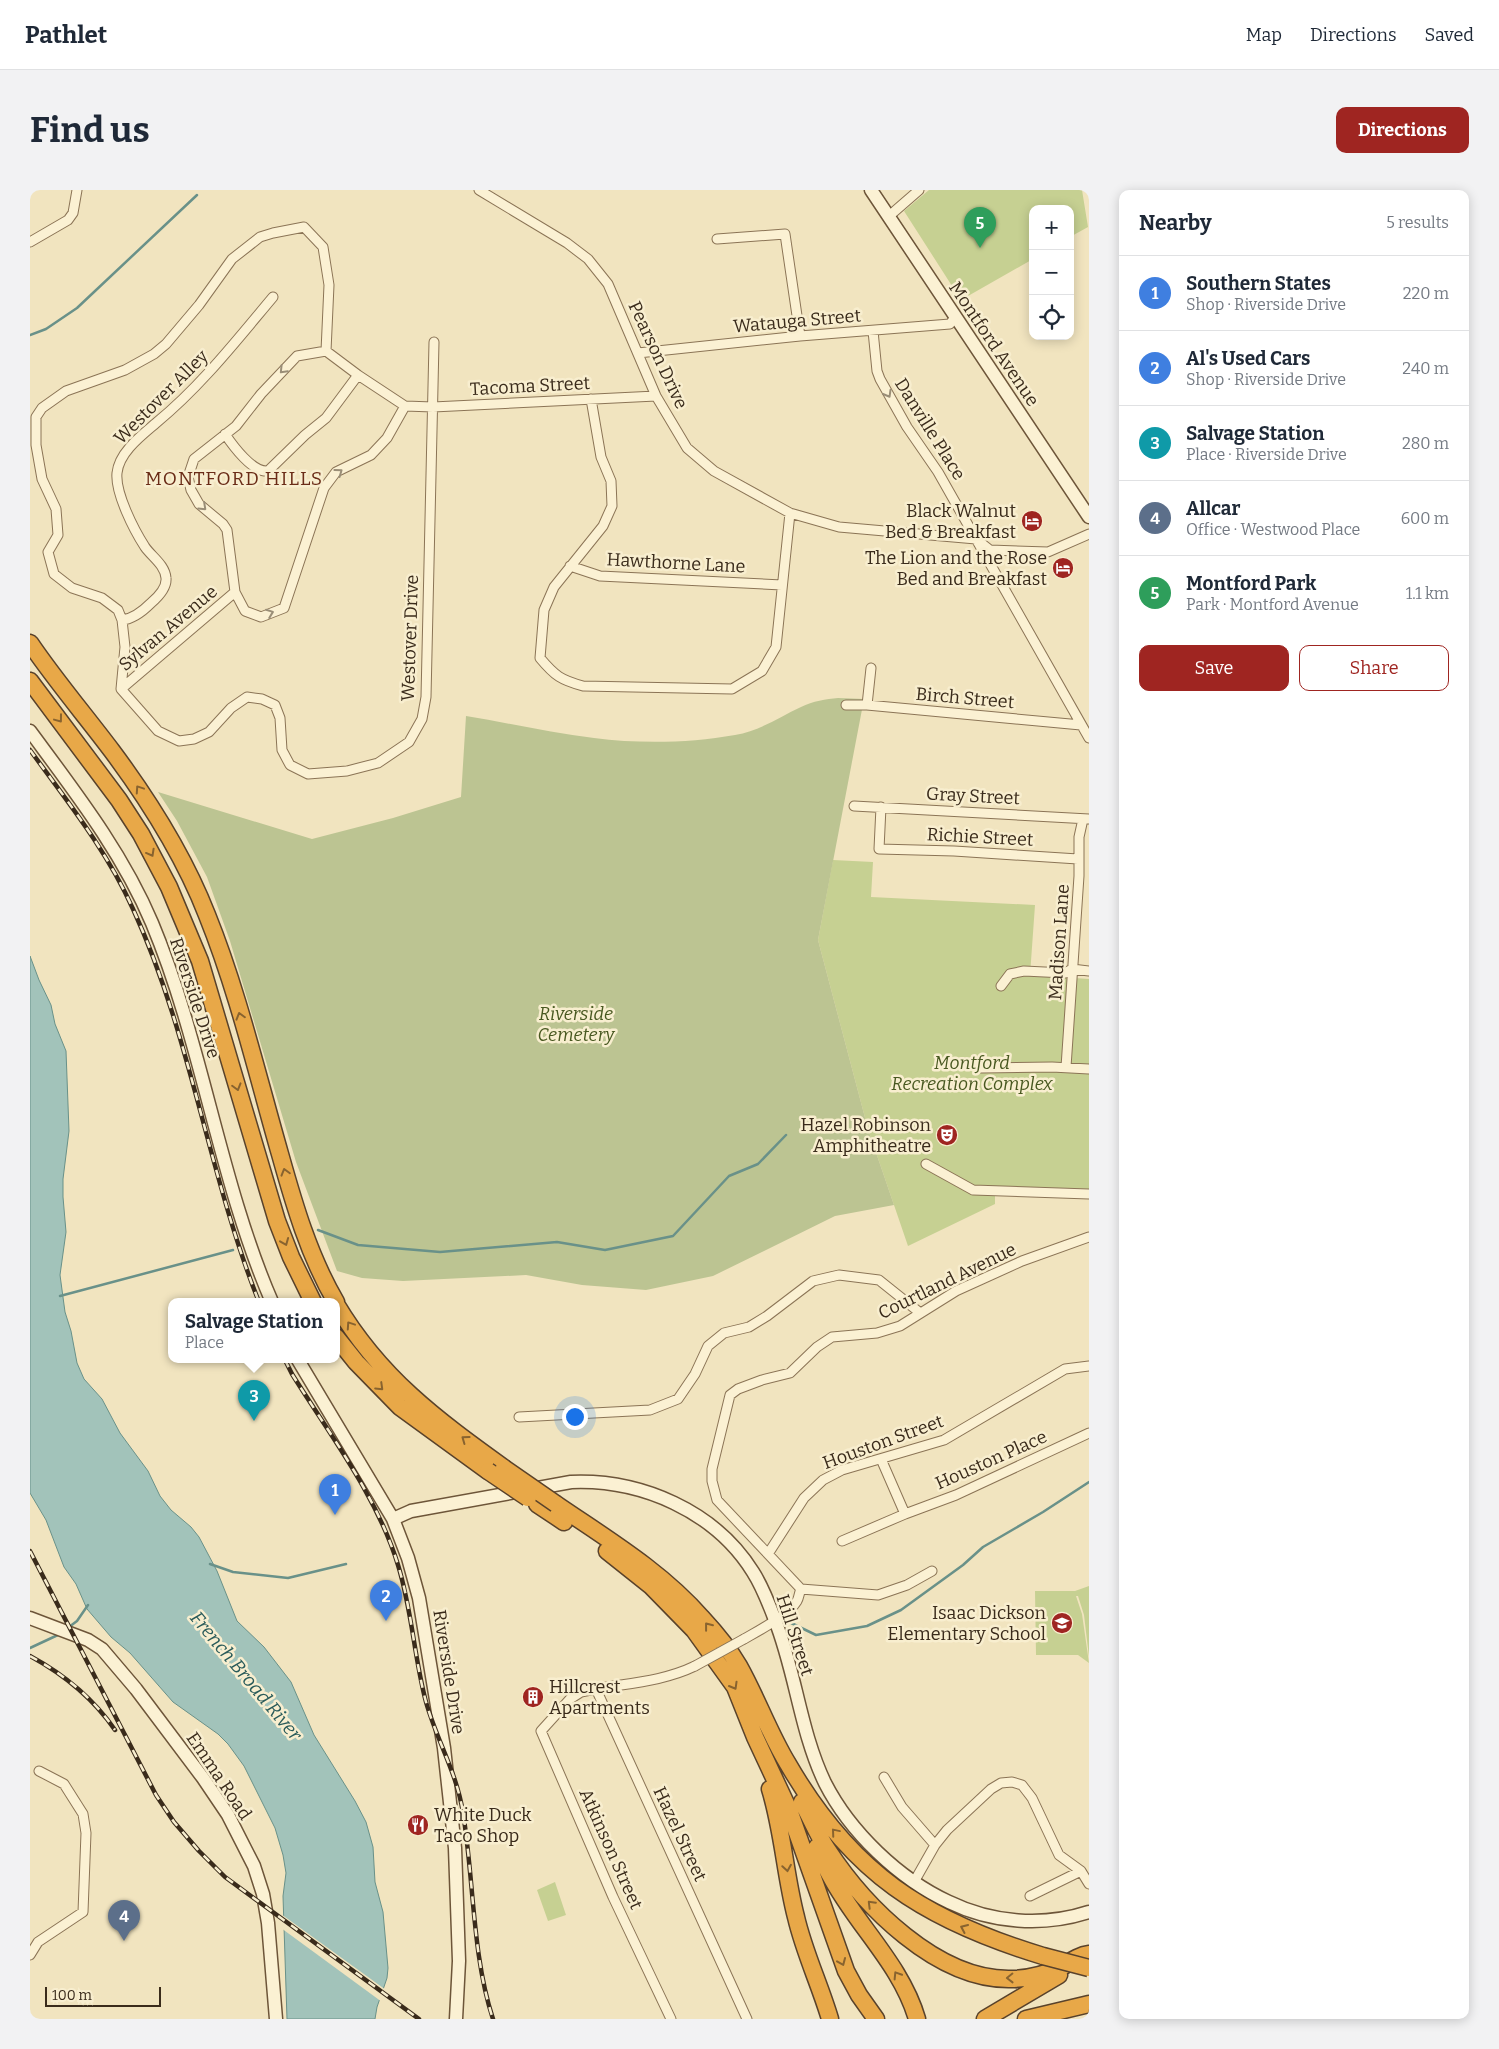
<!DOCTYPE html>
<html lang="en">
<head>
<meta charset="utf-8">
<style>
	:root { --surface:#fff; --page:#f2f2f3; --text:#1f2937; --muted:#747a83; --line:#e0e1e3; --accent:#9f2521 }
	body { margin:0; font-family:Bitter,serif; background:var(--page); color:var(--text) }
	.controls { position:absolute; right:15px; top:15px; display:grid; overflow:hidden; border-radius:10px; box-shadow:0 2px 12px #0003 }
	.controls button { width:45px; height:45px; display:grid; place-items:center; padding:0; border:0; border-bottom:1px solid var(--line); background:var(--surface); color:var(--text); font:25px sans-serif }
	.scale { position:absolute; left:15px; bottom:12px; width:116px; box-sizing:border-box; padding-left:5px; border:2px solid #3a2b1b; border-top:0; font-size:14px; line-height:18px; white-space:nowrap; color:#3a2b1b; -webkit-text-stroke:4px #f8eecf; paint-order:stroke }
	.you { position:absolute; left:544px; top:1226px; width:18px; height:18px; margin:-12px; border:4px solid #fff; border-radius:50%; background:#1a73e8; box-shadow:0 0 0 8px #1a73e833 }
	.badge { display:grid; place-items:center; width:32px; height:32px; border-radius:50%; background:var(--accent); color:#fff; font-size:16px; font-weight:700 }
	.pin { position:absolute; translate:-50% -41px; filter:drop-shadow(0 1px 2px #0008) }
	.pin::after { content:''; position:absolute; top:26px; width:18px; height:15px; background:inherit; clip-path:polygon(0 0,100% 0,50% 100%) }
	.popup { position:absolute; left:138px; top:1108px; width:172px; height:65px; box-sizing:border-box; display:grid; place-content:center; border-radius:10px; background:var(--surface); filter:drop-shadow(0 1px 4px #0005); font-size:16px; white-space:nowrap; color:var(--muted) }
	.popup b { font-size:19px; color:var(--text) }
	.popup::after { content:''; position:absolute; left:50%; top:100%; margin-left:-10px; border:10px solid transparent; border-top-color:var(--surface) }
	.list { margin:0; padding:0; list-style:none }
	h2 { display:flex; justify-content:space-between; align-items:center; height:65px; margin:0; padding:0 20px; font-size:21px }
	h2 small { font-size:16px; font-weight:400; color:var(--muted) }
	.list li { display:grid; grid-template-columns:32px 1fr auto; gap:15px; align-items:center; box-sizing:border-box; height:75px; padding:0 20px; border-top:1px solid var(--line) }
	.list b { display:block; font-size:19px; white-space:nowrap }
	.list p { margin:0; font-size:16px; white-space:nowrap; color:var(--muted) }
	.list em { font-size:16px; font-style:normal; color:var(--muted) }
	.actions { display:flex; gap:10px; padding:15px 20px }
	.actions a { flex:1; padding:11px 0; border:1px solid var(--accent); border-radius:10px; text-align:center; font-size:18px; color:var(--accent) }
	.actions .main { background:var(--accent); color:#fff }
	.icon { flex:none; width:28px; height:28px; fill:none; stroke:currentColor; stroke-width:2; stroke-linecap:round; stroke-linejoin:round }
	.map { position:relative; flex:none; width:1059px; height:1829px; overflow:hidden; border-radius:10px }
	header { display:flex; align-items:center; gap:30px; box-sizing:border-box; height:70px; padding:0 25px; background:var(--surface); border-bottom:1px solid var(--line) }
	header strong { font-size:24px }
	nav { display:flex; gap:28px; margin-inline-start:auto; font-size:18px }
	.intro { display:flex; align-items:center; justify-content:space-between; box-sizing:border-box; height:120px; padding:0 30px }
	h1 { margin:0; font-size:35px }
	.button { padding:12px 22px; border-radius:10px; background:var(--accent); color:#fff; font-size:18px; font-weight:700 }
	main { display:flex; gap:30px; padding:0 30px }
	aside { flex:1; background:var(--surface); border-radius:10px; box-shadow:0 2px 12px #0003 }
	.map>svg:first-child { display:block }
	.green { fill:#c6d092 }
	.cemetery { fill:#bcc492 }
	.water { fill:#a2c3ba; stroke:#699189 }
	.pier { fill:#f1e4bf }
	.lines { fill:none; stroke-linecap:round; stroke-linejoin:round }
	.stream { stroke:#699189; stroke-width:2.5 }
	.street-casing { stroke:#8b7456; stroke-width:11 }
	.secondary-casing { stroke:#6d5539; stroke-width:15 }
	.highway-casing { stroke:#59422b; stroke-width:19 }
	.street { stroke:#fbf1d3; stroke-width:9 }
	.secondary { stroke:#fbf1d3; stroke-width:12 }
	.highway { stroke:#e8a848; stroke-width:16 }
	.rail-casing { stroke:#3a2b1b; stroke-width:4.5 }
	.rail { stroke:#f8eecf; stroke-width:2.5; stroke-dasharray:8; stroke-linecap:butt }
	.street-bridge-casing { stroke:#8b7456; stroke-width:11; stroke-linecap:butt }
	.highway-bridge-casing { stroke:#59422b; stroke-width:19; stroke-linecap:butt }
	.street-bridge { stroke:#fbf1d3; stroke-width:9 }
	.highway-bridge { stroke:#e8a848; stroke-width:16 }
	.oneway { stroke:#9a8e77 }
	.oneway2 { stroke:#88632f }
	.labels { text-anchor:middle; dominant-baseline:central; stroke-width:5; stroke-linejoin:round; paint-order:stroke }
	.street-label { font-size:18px; fill:#3a2b1b; stroke:#f8eecf }
	.poi-label { font-size:18px; fill:#3a2b1b; stroke:#f8eecf; text-anchor:end }
	.park-label { font-size:18px; font-style:italic; fill:#485820; stroke:#f8eecf }
	.neighbourhood-label { font-size:19px; letter-spacing:1px; fill:#6a2c17; stroke:#f8eecf }
	.water-label { font-size:19px; font-style:italic; fill:#295b5a; stroke:#f8eecf }
</style>
</head>
<body>
<header>
<strong>Pathlet</strong>
<nav><a>Map</a><a>Directions</a><a>Saved</a></nav>
</header>
<div class="intro"><h1>Find us</h1><a class="button">Directions</a></div>
<main>
<div class="map">
<svg width="1059" height="1829" viewBox="0 0 1059 1829">
	<rect width="100%" height="100%" fill="#f1e4bf"/>
	<!-- green -->
	<path class="green" d="M899 0H1052L1058 37 1040 47V19H1003V69L931 110 874 21Z
		M803 670 843 672 841 707 1005 715 1000 785 1059 789V999L965 996V1014L878 1056 838 939 788 750Z
		M1059 1396V1467L1054 1425 1048 1406H1046L1052 1424 1059 1473 1048 1465H1006L1005 1401H1045Z
		M525 1692 536 1725 518 1731 507 1700Z"/>
	<!-- cemetery -->
	<path class="cemetery" d="M808 508 834 509 788 750 838 939 864 1015 805 1026 683 1086 616 1100 552 1095 496 1085 373 1091 332 1088 307 1081 266 972 200 751 177 687 147 631 128 602 282 649 363 628 431 607 436 526C479 533 521 543 564 548 610 554 660 553 705 545 730 541 749 527 771 517 783 511 796 509 808 508Z"/>
	<!-- water -->
	<path class="water" d="M0 766 9 790 21 815 25 834 36 861 39 941 33 989V1007L36 1042 30 1085 35 1122 41 1141 47 1173 54 1189 72 1209 90 1243 118 1281 130 1306 141 1320 161 1337 169 1347 187 1381 207 1431 234 1457 261 1492 284 1545 325 1611 336 1632 343 1657 345 1692 353 1722 358 1778 357 1788 347 1817 345 1829H257L253 1706 256 1683 253 1665 245 1638 214 1576 198 1554 188 1544 143 1512 100 1463 81 1447 57 1419 46 1394 34 1377 16 1330 0 1303Z"/>
	<!-- pier -->
	<path class="pier" d="M251 1724 356 1800 352 1812 251 1738Z"/>
	<g class="lines">
		<!-- stream -->
		<path class="stream" d="M0 145 16 139 47 118 167 5
			M288 1040 328 1055 410 1062 527 1052 575 1060 643 1046 699 986 728 974 756 945
			M30 1106 203 1060
			M180 1374 203 1382 258 1388 316 1374
			M755 1430 786 1445 837 1436 871 1420 933 1375 953 1357 1013 1322 1059 1292
			M39 1437 47 1431 58 1415
			M0 1458 30 1444"/>
		<!-- street casing -->
		<g class="street-casing">
			<path id="street" d="M449 0 537 53 558 69 578 94 626 206 657 258 684 281 760 323 809 337 946 349 1059 548
				M858 27 889 0
				M687 49 755 44 770 146
				M0 52 38 30 43 23 47 0
				M843 141 847 181 850 189 877 237 908 282 946 349 960 360 1018 362 1059 344
				M296 161 299 95 293 57 274 37 243 43 230 47 202 69 169 115 136 154 124 164 95 180 36 201 12 218 6 227V255L12 289 26 319 28 345 18 362 24 384 42 398 72 408 88 420 92 430 95 457 91 499 128 541 149 551 164 549 179 542 201 518 217 507 232 509 245 515 250 528 252 560 260 575 278 584 317 581 348 573 379 552 392 529 396 507 404 152
				M608 163 770 146 920 134 925 127
				M561 209 571 267 581 291 582 316 573 336 524 397 514 420 510 468C525 486 531 490 553 496L702 499 732 481 746 457 760 323
				M375 216 357 248 341 265 306 282 294 298 254 418 231 427 215 421 205 402 197 340 193 334 169 314 161 300 158 287 164 269 206 236 231 204 267 166 296 161 328 185 375 216 403 217 626 206
				M195 244C203 256 223 283 238 281L275 245 296 228 328 185
				M540 376 570 386 752 395
				M92 430C103 429 113 421 121 413 128 407 137 398 136 388 135 375 122 367 115 357 104 340 85 303 87 283 89 262 112 245 126 233 171 196 206 151 243 107
				M91 499 205 402
				M816 515H837L1051 535
				M837 515 841 478
				M824 616 1059 629
				M851 617 849 659 924 661 1048 669
				M971 796 980 784 994 781 1035 783 1042 779 1059 781
				M1036 877 1049 686V647L1053 629
				M951 878 1022 877 1059 879
				M896 974 943 1000 1059 1004
				M489 1227 620 1220 648 1209 665 1184 678 1156 694 1143 719 1137 737 1126 783 1091 809 1085 849 1090 889 1122
				M851 1269 875 1324
				M812 1351 875 1324 926 1305 1059 1243
				M738 1364 774 1308 793 1290 812 1280 914 1250 1035 1179 1059 1176
				M771 1399 687 1310 682 1291V1279L700 1205 708 1199 732 1190 760 1183 787 1157 802 1147 847 1143 870 1136 926 1101 992 1071 1059 1047
				M771 1399 848 1405 877 1395 902 1381
				M714 1449C728 1441 759 1425 767 1411 769 1408 769 1403 771 1399
				M566 1499C600 1493 634 1491 665 1476
				M854 1587 872 1617 905 1655
				M884 1692 905 1655 917 1640 961 1599 971 1593 982 1592 992 1595 1002 1608 1029 1665 1051 1681 1059 1694
				M1000 1706 1051 1681
				M0 1765 8 1752 53 1722 56 1643 53 1624 34 1594 9 1581
				M641 1829 583 1707 511 1541 540 1509 551 1502 566 1499 717 1829"/>
		</g>
		<!-- secondary casing -->
		<g class="secondary-casing">
			<path id="secondary" d="M841 0 1059 327
				M0 541C45 602 92 662 122 733 173 855 189 990 242 1112
				M268 1170 363 1329 378 1368 389 1408 414 1558 425 1658 429 1771 426 1829
				M363 1329 381 1321 541 1292C611 1289 685 1321 723 1382 732 1396 739 1414 745 1430 766 1483 770 1541 795 1593 820 1642 869 1689 919 1712 962 1733 1013 1737 1059 1722
				M0 1428 58 1450 72 1459 106 1499 173 1588 198 1625 224 1676 233 1704 238 1733 246 1829"/>
		</g>
		<!-- highway casing -->
		<g class="highway-casing">
			<path id="highway" d="M0 453C25 490 55 525 82 561 120 612 154 666 177 725 208 802 227 884 250 964 264 1014 279 1066 306 1112
				M0 491 89 610 111 644 139 697 170 771 247 1031 261 1067 283 1112
				M306 1114C350 1188 406 1229 474 1278
				M306 1147 326 1172 370 1217 458 1281
				M507 1314 534 1332
				M526 1314C577 1349 631 1381 672 1428 685 1442 699 1459 709 1476 727 1508 739 1543 758 1574 821 1683 894 1730 1013 1766
				M577 1361 621 1396 664 1440 705 1497 725 1547 759 1620 816 1781 829 1805 846 1829
				M740 1599C753 1641 755 1685 766 1727 774 1762 790 1795 800 1829
				M772 1612C781 1628 787 1644 797 1659 834 1716 907 1790 980 1789 998 1789 1016 1784 1032 1777 1040 1772 1049 1765 1059 1764
				M787 1657C791 1667 795 1676 800 1685 826 1735 871 1774 887 1829
				M955 1829 1029 1785
				M996 1829 1059 1814"/>
		</g>
		<!-- street -->
		<use href="#street" class="street"/>
		<!-- secondary -->
		<use href="#secondary" class="secondary"/>
		<!-- highway -->
		<use href="#highway" class="highway"/>
		<!-- rail casing -->
		<g class="rail-casing">
			<path id="rail" d="M0 560C38 612 77 661 103 719 161 845 178 984 229 1112
				M255 1170 262 1184C300 1245 347 1306 368 1375 382 1420 384 1467 396 1512 407 1551 427 1583 433 1623 444 1690 442 1765 463 1829
				M0 1361 126 1605 144 1632 169 1661 195 1687 389 1829
				M0 1466C35 1485 63 1508 85 1540"/>
		</g>
		<!-- rail -->
		<use href="#rail" class="rail"/>
		<!-- street-bridge casing -->
		<g class="street-bridge-casing">
			<path id="street-bridge" d="M665 1476 714 1449"/>
		</g>
		<!-- highway-bridge casing -->
		<g class="highway-bridge-casing">
			<path id="highway-bridge" d="M474 1278 526 1314
				M458 1281 498 1308
				M1013 1766 1059 1778"/>
		</g>
		<!-- street-bridge -->
		<use href="#street-bridge" class="street-bridge"/>
		<!-- highway-bridge -->
		<use href="#highway-bridge" class="highway-bridge"/>
	</g>
	<!-- one-way arrows -->
	<defs><path id="oneway-chevron" d="M-2-3.5L2.5 0L-2 3.5" fill="none" stroke-width="1.6" stroke-linecap="round" stroke-linejoin="round" transform="scale(1.25)"/></defs>
	<g class="oneway">
		<use href="#oneway-chevron" transform="translate(253 180) rotate(134)"/>
		<use href="#oneway-chevron" transform="translate(858 204) rotate(60)"/>
		<use href="#oneway-chevron" transform="translate(309 282) rotate(-36)"/>
		<use href="#oneway-chevron" transform="translate(173 317) rotate(43)"/>
		<use href="#oneway-chevron" transform="translate(240 423) rotate(-21)"/>
	</g>
	<g class="oneway2">
		<use href="#oneway-chevron" transform="translate(29 529) rotate(53)"/>
		<use href="#oneway-chevron" transform="translate(109 599) rotate(-124)"/>
		<use href="#oneway-chevron" transform="translate(121 663) rotate(61)"/>
		<use href="#oneway-chevron" transform="translate(210 826) rotate(-106)"/>
		<use href="#oneway-chevron" transform="translate(207 897) rotate(74)"/>
		<use href="#oneway-chevron" transform="translate(255 982) rotate(-106)"/>
		<use href="#oneway-chevron" transform="translate(255 1052) rotate(68)"/>
		<use href="#oneway-chevron" transform="translate(320 1135) rotate(-124)"/>
		<use href="#oneway-chevron" transform="translate(350 1197) rotate(44)"/>
		<use href="#oneway-chevron" transform="translate(435 1249) rotate(-144)"/>
		<use href="#oneway-chevron" transform="translate(678 1436) rotate(-128)"/>
		<use href="#oneway-chevron" transform="translate(704 1496) rotate(60)"/>
		<use href="#oneway-chevron" transform="translate(805 1642) rotate(-130)"/>
		<use href="#oneway-chevron" transform="translate(757 1678) rotate(81)"/>
		<use href="#oneway-chevron" transform="translate(841 1714) rotate(-135)"/>
		<use href="#oneway-chevron" transform="translate(934 1738) rotate(-156)"/>
		<use href="#oneway-chevron" transform="translate(812 1772) rotate(67)"/>
		<use href="#oneway-chevron" transform="translate(867 1785) rotate(-122)"/>
		<use href="#oneway-chevron" transform="translate(980 1788) rotate(179)"/>
	</g>
	<!-- icons -->
	<defs>
		<g id="hotel-disc" transform="scale(1.125)"><circle r="9.5" fill="#9f2521" stroke="#f8eecf"/><path d="M-6-4.5h1.5V1H6V5H4.5V3h-9V5H-6ZM-4 0a1.8 1.8 0 1 1 3.6 0ZM.5 0V-2.5h3Q6-2.5 6 0Z" fill="#fff"/></g>
		<g id="theatre-disc" transform="scale(1.125)"><circle r="9.5" fill="#9f2521" stroke="#f8eecf"/><path d="M-5-5.5Q0-4 5-5.5V0Q5 5 0 6Q-5 5-5 0ZM-3.3-2.5H-1v1.5H-3.3ZM1-2.5H3.3v1.5H1ZM-2.8 1Q0 5.5 2.8 1Z" fill="#fff"/></g>
		<g id="school-disc" transform="scale(1.125)"><circle r="9.5" fill="#9f2521" stroke="#f8eecf"/><path d="M0-5L7-2L0 1L-7-2ZM-4 1L0 2.5L4 1V4Q0 6-4 4Z" fill="#fff"/></g>
		<g id="building-disc" transform="scale(1.125)"><circle r="9.5" fill="#9f2521" stroke="#f8eecf"/><path d="M-4-6H4V6H1V3H-1V6H-4ZM-2.5-4.3h1.7v1.8h-1.7ZM.8-4.3h1.7v1.8H.8ZM-2.5-1h1.7V.8h-1.7ZM.8-1h1.7V.8H.8Z" fill="#fff"/></g>
		<g id="restaurant-disc" transform="scale(1.125)"><circle r="9.5" fill="#9f2521" stroke="#f8eecf"/><path d="M-5-6h1v4h1v-4h1v4h1v-4h1v5L-1.5 .5V6h-2V.5L-5-1ZM5-6V6H3V1.5H1.5Q1.5-4 5-6Z" fill="#fff"/></g>
	</defs>
	<g fill-rule="evenodd">
		<use href="#hotel-disc" x="1002" y="331"/>
		<use href="#hotel-disc" x="1033" y="378"/>
		<use href="#theatre-disc" x="917" y="945"/>
		<use href="#school-disc" x="1032" y="1433"/>
		<use href="#building-disc" x="503" y="1507"/>
		<use href="#restaurant-disc" x="388" y="1635"/>
	</g>
	<g class="labels">
		<!-- street labels -->
		<g class="street-label">
			<text transform="translate(767 131) rotate(-5)">Watauga Street</text>
			<text transform="translate(964 154) rotate(56)">Montford Avenue</text>
			<text transform="translate(628 165) rotate(65)">Pearson Drive</text>
			<text transform="translate(500 196) rotate(-3)">Tacoma Street</text>
			<text transform="translate(131 207) rotate(-45)">Westover Alley</text>
			<text transform="translate(900 239) rotate(58)">Danville Place</text>
			<text transform="translate(646 373) rotate(3)">Hawthorne Lane</text>
			<text transform="translate(138 438) rotate(-40)">Sylvan Avenue</text>
			<text transform="translate(380 448) rotate(-88)">Westover Drive</text>
			<text transform="translate(935 508) rotate(5)">Birch Street</text>
			<text transform="translate(943 606) rotate(3)">Gray Street</text>
			<text transform="translate(950 647) rotate(3)">Richie Street</text>
			<text transform="translate(1029 752) rotate(-86)">Madison Lane</text>
			<text transform="translate(165 808) rotate(72)">Riverside Drive</text>
			<text transform="translate(917 1091) rotate(-26)">Courtland Avenue</text>
			<text transform="translate(853 1252) rotate(-20)">Houston Street</text>
			<text transform="translate(961 1270) rotate(-24)">Houston Place</text>
			<text transform="translate(765 1445) rotate(72)">Hill Street</text>
			<text transform="translate(419 1482) rotate(81)">Riverside Drive</text>
			<text transform="translate(189 1586) rotate(56)">Emma Road</text>
			<text transform="translate(650 1644) rotate(65)">Hazel Street</text>
			<text transform="translate(581 1659) rotate(66)">Atkinson Street</text>
		</g>
		<!-- poi labels -->
		<g class="poi-label">
			<text x="986" y="321">Black Walnut<tspan x="986" dy="21">Bed &amp; Breakfast</tspan></text>
			<text x="1017" y="368">The Lion and the Rose<tspan x="1017" dy="21">Bed and Breakfast</tspan></text>
			<text x="901" y="935">Hazel Robinson<tspan x="901" dy="21">Amphitheatre</tspan></text>
			<text x="1016" y="1423">Isaac Dickson<tspan x="1016" dy="21">Elementary School</tspan></text>
			<text x="519" y="1497" text-anchor="start">Hillcrest<tspan x="519" dy="21">Apartments</tspan></text>
			<text x="404" y="1625" text-anchor="start">White Duck<tspan x="404" dy="21">Taco Shop</tspan></text>
		</g>
		<!-- park labels -->
		<g class="park-label">
			<text x="546" y="824">Riverside<tspan x="546" dy="21">Cemetery</tspan></text>
			<text x="942" y="873">Montford<tspan x="942" dy="21">Recreation Complex</tspan></text>
		</g>
		<!-- neighbourhood labels -->
		<g class="neighbourhood-label">
			<text x="204" y="288">MONTFORD HILLS</text>
		</g>
		<!-- water labels -->
		<g class="water-label">
			<text transform="translate(216 1486) rotate(50)">French Broad River</text>
		</g>
	</g>
</svg>
<div class="controls">
<button>+</button>
<button>−</button>
<button><svg class="icon" aria-label="locate" viewBox="0 0 24 24"><circle cx="12" cy="12" r="6"/><path d="M12 2v4M12 18v4M2 12h4M18 12h4"/></svg></button>
</div>
<div class="scale">100 m</div>
<div class="you"></div>
<div class="pin badge" style="left:305px;top:1325px;background:#3f7fe0">1</div>
<div class="pin badge" style="left:356px;top:1431px;background:#3f7fe0">2</div>
<div class="pin badge" style="left:224px;top:1231px;background:#0f9aa8">3</div>
<div class="popup"><b>Salvage Station</b>Place</div>
<div class="pin badge" style="left:94px;top:1751px;background:#5c6f8a">4</div>
<div class="pin badge" style="left:950px;top:58px;background:#2e9e5b">5</div>
</div>
<aside>
<h2>Nearby<small>5 results</small></h2>
<ul class="list">
<li><span class="badge" style="background:#3f7fe0">1</span><div><b>Southern States</b><p>Shop · Riverside Drive</p></div><em>220 m</em></li>
<li><span class="badge" style="background:#3f7fe0">2</span><div><b>Al's Used Cars</b><p>Shop · Riverside Drive</p></div><em>240 m</em></li>
<li><span class="badge" style="background:#0f9aa8">3</span><div><b>Salvage Station</b><p>Place · Riverside Drive</p></div><em>280 m</em></li>
<li><span class="badge" style="background:#5c6f8a">4</span><div><b>Allcar</b><p>Office · Westwood Place</p></div><em>600 m</em></li>
<li><span class="badge" style="background:#2e9e5b">5</span><div><b>Montford Park</b><p>Park · Montford Avenue</p></div><em>1.1 km</em></li>
</ul>
<div class="actions"><a class="main">Save</a><a>Share</a></div>
</aside>
</main>
</body>
</html>
